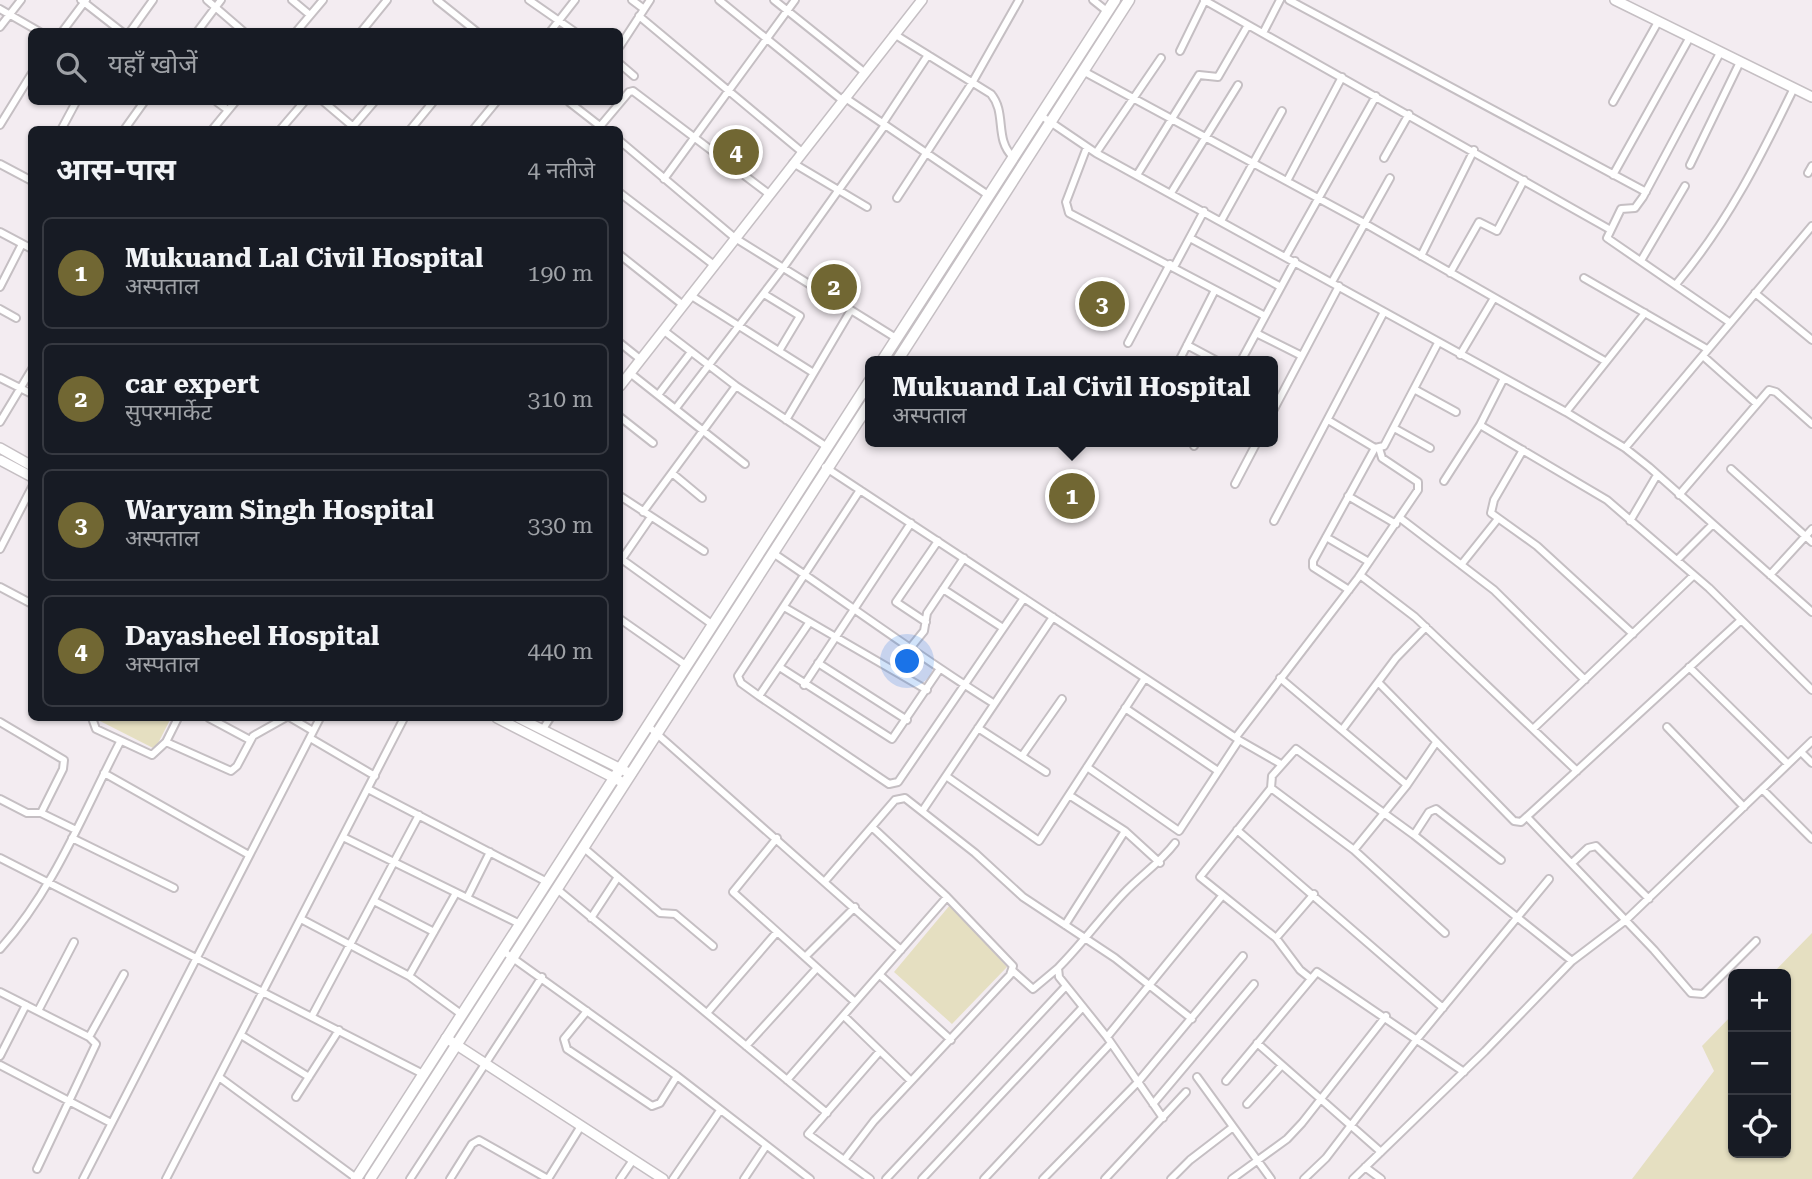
<!DOCTYPE html>
<html lang="hi">
<head>
<meta charset="utf-8">
<style>
	:root { --surface:#171b24; --page:#242831; --text:#f1f3f6; --muted:#9ea1a6; --line:#363941; --accent:#716733 }
	body { margin:0; font-family:"Roboto Serif","Noto Sans Devanagari",serif; background:var(--page); color:var(--text) }
	.controls { position:absolute; right:21px; bottom:21px; display:grid; overflow:hidden; border-radius:10px; box-shadow:0 2px 5px #0004 }
	.controls button { width:63px; height:63px; display:grid; place-items:center; padding:0; border:0; border-bottom:2px solid var(--line); background:var(--surface); color:var(--text); font:35px sans-serif }
	.you { position:absolute; left:908px; top:662px; width:24px; height:24px; margin:-18px; border:5px solid #fff; border-radius:50%; background:#1a73e8; box-shadow:0 0 0 10px #1a73e833 }
	.badge { display:grid; place-items:center; width:46px; height:46px; border-radius:50%; background:var(--accent); color:#fff; font-size:23px; font-weight:700 }
	.pin { position:absolute; translate:-50% -50%; border:4px solid #fff; box-shadow:0 2px 7px #0006 }
	.popup { position:absolute; left:865px; top:356px; width:413px; height:91px; box-sizing:border-box; display:grid; place-content:center; border-radius:10px; background:var(--surface); filter:drop-shadow(0 2px 5px #0005); font-size:23px; white-space:nowrap; color:var(--muted) }
	.popup b { font-size:26px; color:var(--text) }
	.popup::after { content:''; position:absolute; left:50%; top:100%; margin-left:-14px; border:14px solid transparent; border-top-color:var(--surface) }
	.list { margin:0; padding:0; list-style:none }
	h2 { display:flex; justify-content:space-between; align-items:center; height:91px; margin:0; padding:0 28px; font-size:30px }
	h2 small { font-size:23px; font-weight:400; color:var(--muted) }
	.list li { display:grid; grid-template-columns:46px 1fr auto; gap:21px; align-items:center; box-sizing:border-box; height:112px; margin:0 14px 14px; padding:0 14px; border:2px solid var(--line); border-radius:10px }
	.list b { display:block; font-size:26px; white-space:nowrap }
	.list p { margin:0; font-size:23px; white-space:nowrap; color:var(--muted) }
	.list em { font-size:23px; font-style:normal; color:var(--muted) }
	.icon { flex:none; width:38px; height:38px; fill:none; stroke:currentColor; stroke-width:2; stroke-linecap:round; stroke-linejoin:round }
	.map { position:relative; flex:none; width:1812px; height:1179px; overflow:hidden }
	.search { position:absolute; background:var(--surface); box-shadow:0 2px 5px #0004; left:28px; top:28px; width:595px; height:77px; display:flex; align-items:center; gap:18px; box-sizing:border-box; padding:0 24px; border-radius:10px; color:var(--muted); font-size:26px }
	.panel { position:absolute; background:var(--surface); box-shadow:0 2px 5px #0004; left:28px; top:126px; width:595px; height:595px; border-radius:10px }
	.map>svg:first-child { display:block }
	.green { fill:#e5dfc1 }
	.lines { fill:none; stroke-linecap:round; stroke-linejoin:round }
	.street-casing { stroke:#c5bfc3; stroke-width:10 }
	.secondary-casing { stroke:#c5bfc3; stroke-width:12 }
	.primary-casing { stroke:#c5bfc3; stroke-width:13 }
	.street { stroke:#fff; stroke-width:6 }
	.secondary { stroke:#fff; stroke-width:9 }
	.primary { stroke:#fff; stroke-width:10 }
</style>
</head>
<body>
<div class="map">
<svg width="1812" height="1179" viewBox="0 0 1812 1179">
	<rect width="100%" height="100%" fill="#f3ecf1"/>
	<!-- green -->
	<path class="green" d="M99 718H171L155 749 98 720Z
		M950 905 1007 967 952 1024 894 972Z
		M1812 933V1179H1632L1714 1071 1702 1046 1733 1014V1153H1786V974H1772Z"/>
	<g class="lines">
		<!-- street casing -->
		<g class="street-casing">
			<path id="street" d="M81 0 122 32
				M207 0 244 32
				M292 0 310 15
				M437 0 477 32
				M529 0 575 32
				M632 0 644 9
				M719 0 842 100
				M774 0 864 72
				M1093 0 1108 12
				M1204 0 1609 229
				M1289 0 1646 192
				M0 9 40 32
				M639 16 802 152
				M0 27 21 0
				M62 32 86 0
				M130 32 153 0
				M197 32 221 0
				M296 32 323 0
				M361 32 387 0
				M550 32 575 0
				M1263 33 1280 0
				M894 34 991 94C1007 113 994 139 1013 157
				M620 46 650 0
				M1180 51 1205 0
				M1720 53 1643 197 1635 208 1621 209 1607 238 1729 322
				M620 64 634 76
				M1083 71 1364 223 1605 361
				M844 97 988 195
				M217 102 228 110
				M324 102 357 130
				M569 102 605 130
				M1613 102 1658 22
				M1040 115 1096 153 1566 412 1625 448 1649 467 1812 612
				M883 123 928 55
				M0 125 32 73
				M61 130 76 102
				M124 130 144 102
				M212 130 235 102
				M280 130 304 102
				M350 130 374 102
				M410 130 433 102
				M473 130 496 102
				M597 130 629 92 633 91 769 194
				M620 141 735 238 896 338
				M1087 147 1066 202 1069 213 1265 316
				M1096 153 1161 58
				M1384 158 1409 114
				M793 163 867 207
				M0 164 32 181
				M1690 165 1740 62
				M1808 173 1812 166
				M1137 175 1199 75 1218 77 1248 25
				M1613 175 1690 37
				M664 179 795 0
				M1287 181 1342 77
				M620 193 714 265
				M1171 193 1238 85
				M897 198 972 83 1019 0
				M1221 221 1282 111
				M0 232 32 249
				M1190 238 1281 287
				M620 255 683 305
				M1286 256 1376 96
				M1421 256 1474 150
				M1642 259 1685 186
				M1174 267 1204 211
				M1450 273 1479 222 1497 231 1524 180
				M1584 278 1707 349
				M1332 282 1390 178
				M1677 283C1728 222 1759 160 1794 88
				M0 287 22 244
				M1755 293 1812 340
				M764 294 800 316 779 351
				M690 295 812 372
				M0 309 16 318
				M663 330 736 386 827 447
				M1256 333 1302 356
				M620 343 640 359
				M1128 343 1170 264
				M1187 345 1217 361
				M1460 355 1494 298
				M1703 356 1757 404
				M1179 361 1215 290
				M1241 361 1295 261
				M630 373 745 464
				M0 378 32 394
				M1414 389 1456 412
				M658 395 691 352
				M676 408 783 268 885 125
				M1273 411 1339 286
				M1566 412 1645 313
				M620 417 653 443
				M786 420 851 310
				M1328 420 1375 448
				M0 422 32 369
				M1480 425 1607 500 1709 588 1812 690
				M1394 428 1430 448
				M1194 446 1196 442
				M1625 448 1812 226
				M1523 450 1494 500 1491 513 1537 546 1633 634
				M825 467 1239 740 1281 764
				M1731 469 1812 542
				M672 473 702 498
				M1444 481 1480 425 1504 378
				M1235 484 1257 442
				M860 490 738 676 741 683 759 696 889 784 898 782 1024 598
				M1679 495 1769 390 1776 392 1812 424
				M620 496 704 551
				M1348 496 1396 524
				M643 512 736 386
				M1400 518 1494 590 1585 680
				M1274 521 1384 312
				M1630 521 1657 475
				M1326 537 1369 562
				M0 549 32 487
				M773 553C847 603 918 656 993 703
				M620 558 713 625
				M622 559 651 517
				M1677 560 1713 524
				M1461 565 1497 520
				M1360 575 1415 617 1577 771
				M1770 575 1812 529
				M0 587 32 604
				M943 589 1003 628
				M1349 590 1313 567V561L1375 448 1384 446 1438 343
				M784 607 927 690
				M620 619 687 666
				M926 622 896 602 938 541
				M911 647 924 631 927 613 964 558
				M818 663 907 720
				M1689 667 1788 764
				M781 668 892 739 939 670
				M1280 678 1407 785
				M1379 683 1514 821 1521 822 1741 620
				M804 685 911 523
				M759 696 809 623
				M1125 708 1218 771
				M92 718 96 729 152 755 166 742 178 718
				M209 718 250 740
				M291 718 313 731
				M0 722 64 760 63 769 41 813
				M648 726 901 950
				M1667 727 1744 807
				M978 728 1046 772
				M543 729 550 718
				M1533 729 1694 575
				M1342 730 1396 658 1426 627
				M1236 737 1358 578 1418 490V482L1382 458 1379 448
				M310 738 375 776
				M166 742 231 771 237 766 253 736 285 718
				M1801 752 1812 763
				M1022 756 1062 699
				M1087 767 1179 831 1239 740
				M104 773 249 855
				M946 776 1039 841 1145 678
				M1271 788 1354 850 1445 933
				M368 789 547 882
				M1762 789 1812 839
				M1069 795 1125 831 1160 863
				M0 799 27 813H41L76 830
				M923 810 1053 617
				M1527 817 1654 950 1691 993 1703 994 1756 941
				M1237 830 1443 1008
				M1414 835 1429 812 1436 809 1501 860
				M343 837 520 924
				M72 838 174 888
				M777 838 733 892 855 1002
				M584 848 660 913 675 914 713 946
				M1354 850 1407 785 1435 744
				M0 858 425 1075
				M1572 863 1588 848 1596 846 1649 899
				M826 880 895 800 905 798 975 853 1023 897 1115 958 1192 1019
				M557 889 827 1113
				M467 898 490 852
				M374 901 434 932
				M591 918 618 877
				M301 919 409 976 461 1014
				M1065 925 1125 831
				M1276 938 1314 894
				M0 949C54 890 84 811 120 742
				M503 951 677 1076 810 1179
				M806 956 855 907
				M1013 971 1033 989 1058 968
				M880 975 951 1040
				M409 976 456 893
				M1310 978 1300 970 1276 938 1200 877 1271 788 1272 776 1296 749 1414 835 1572 961
				M0 992 89 1037 96 1044 37 1169
				M38 1011 74 942
				M587 1011 564 1039 567 1049 652 1106 660 1103 677 1076
				M707 1013 777 932
				M312 1016 419 815
				M844 1016 911 1081
				M241 1035 309 1077
				M89 1037 124 974
				M1107 1037 1222 896
				M1257 1043 1381 1152
				M746 1046 817 968
				M0 1056 26 1005
				M0 1065 111 1123
				M219 1077 356 1178
				M1197 1077 1271 1179
				M787 1080 947 897
				M1226 1081 1317 972 1464 1072
				M296 1097 339 1030
				M1153 1104 1254 984
				M1247 1104 1282 1065
				M1163 1118 1107 1037 1059 977 1058 968C1082 944 1101 917 1124 893 1141 875 1160 863 1175 843
				M844 1160 874 1121 1010 975 1013 966 947 897 872 827
				M1365 1167 1381 1179
				M83 1179 320 718
				M166 1179 404 718
				M410 1179 542 977
				M450 1179 472 1144 479 1140 548 1179
				M548 1179 581 1126
				M620 1179 633 1160
				M673 1179 719 1112
				M744 1179 766 1146
				M870 1179 808 1134 880 1051
				M886 1179 1066 986
				M922 1179 1083 1007
				M984 1179 1111 1043
				M1043 1179 1138 1082 1243 956
				M1105 1179 1186 1092
				M1171 1179 1190 1160 1233 1127
				M1232 1179 1287 1139 1302 1123 1386 1016
				M1304 1179 1326 1158 1417 1039 1549 879
				M1353 1179 1485 1051 1572 961 1626 920 1812 741"/>
		</g>
		<!-- secondary casing -->
		<g class="secondary-casing">
			<path id="secondary" d="M1615 0 1812 97
				M620 386 922 0
				M0 448 32 466
				M0 460 32 477
				M497 718 620 781
				M519 718 631 774
				M446 1038 663 1179"/>
		</g>
		<!-- primary casing -->
		<g class="primary-casing">
			<path id="primary" d="M882 361 1115 0
				M897 361 1129 0
				M356 1179 871 379
				M370 1179 871 401"/>
		</g>
		<!-- street -->
		<use href="#street" class="street"/>
		<!-- secondary -->
		<use href="#secondary" class="secondary"/>
		<!-- primary -->
		<use href="#primary" class="primary"/>
	</g>
</svg>
<div class="controls">
<button>+</button>
<button>−</button>
<button><svg class="icon" aria-label="locate" viewBox="0 0 24 24"><circle cx="12" cy="12" r="6"/><path d="M12 2v4M12 18v4M2 12h4M18 12h4"/></svg></button>
</div>
<div class="you"></div>
<div class="pin badge" style="left:1072px;top:496px">1</div>
<div class="popup"><b>Mukuand Lal Civil Hospital</b>अस्पताल</div>
<div class="pin badge" style="left:834px;top:287px">2</div>
<div class="pin badge" style="left:1102px;top:304px">3</div>
<div class="pin badge" style="left:736px;top:152px">4</div>
<div class="search"><svg class="icon" aria-label="search" viewBox="0 0 24 24"><circle cx="10" cy="10" r="6"/><path d="M15 15l6 6"/></svg>यहाँ खोजें</div>
<section class="panel">
<h2>आस-पास<small>4 नतीजे</small></h2>
<ul class="list">
<li><span class="badge">1</span><div><b>Mukuand Lal Civil Hospital</b><p>अस्पताल</p></div><em>190 m</em></li>
<li><span class="badge">2</span><div><b>car expert</b><p>सुपरमार्केट</p></div><em>310 m</em></li>
<li><span class="badge">3</span><div><b>Waryam Singh Hospital</b><p>अस्पताल</p></div><em>330 m</em></li>
<li><span class="badge">4</span><div><b>Dayasheel Hospital</b><p>अस्पताल</p></div><em>440 m</em></li>
</ul>
</section>
</div>
</body>
</html>
